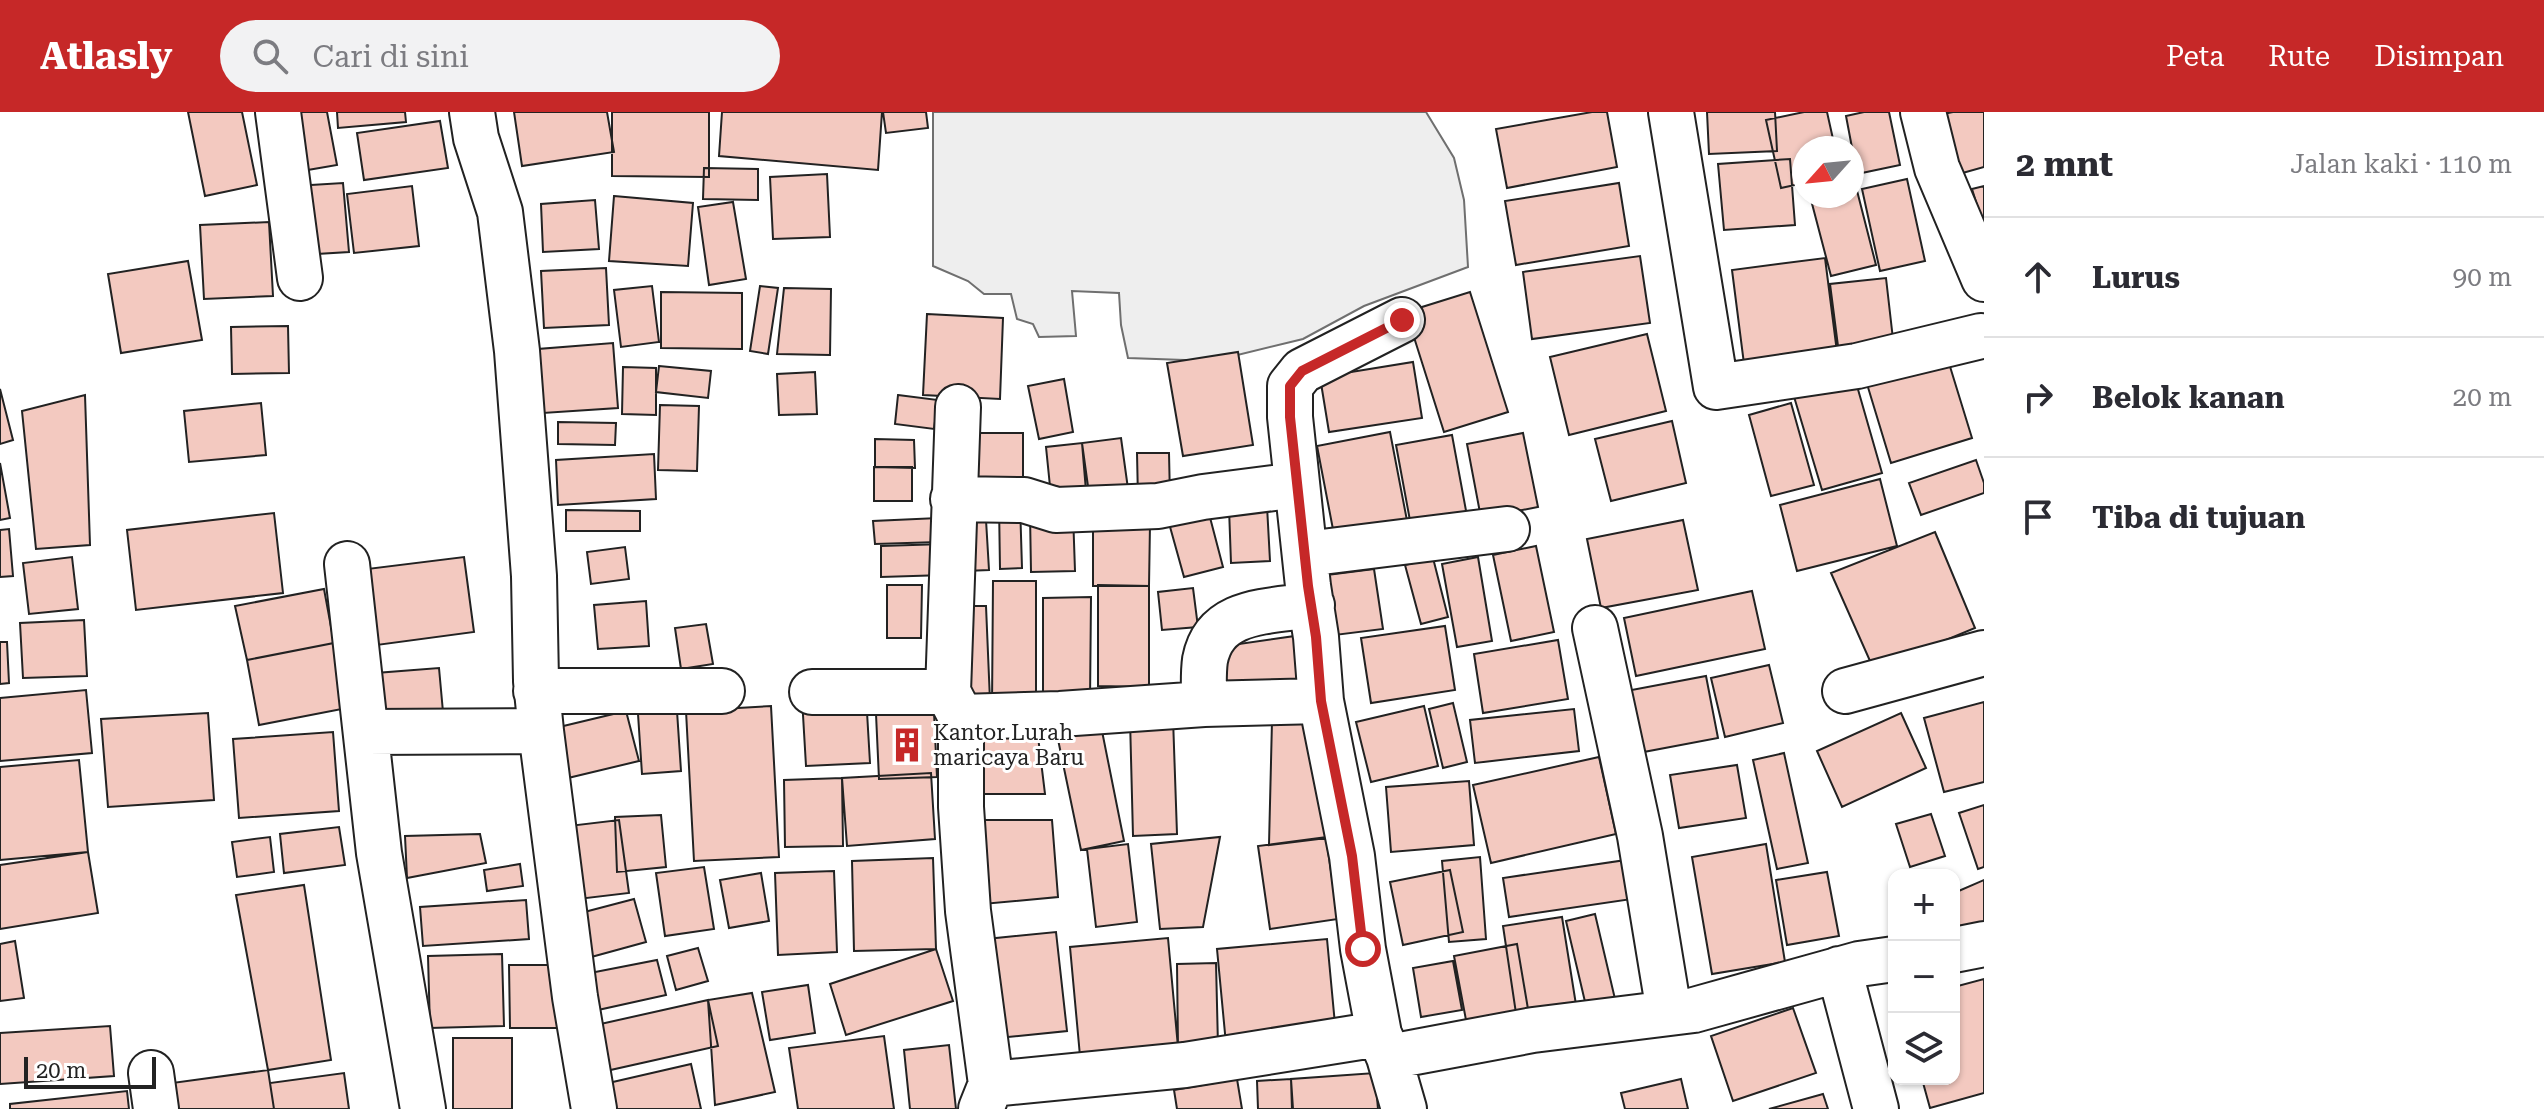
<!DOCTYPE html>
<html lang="id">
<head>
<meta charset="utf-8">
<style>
	:root { --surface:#fff; --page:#f2f2f3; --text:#2b2b33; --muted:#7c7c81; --line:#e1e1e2; --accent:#c62828 }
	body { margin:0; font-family:"Roboto Serif",serif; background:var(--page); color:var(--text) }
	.controls { position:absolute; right:24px; bottom:24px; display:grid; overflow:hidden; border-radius:16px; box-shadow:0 2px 6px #0004 }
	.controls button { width:72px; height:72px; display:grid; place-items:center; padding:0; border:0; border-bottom:2px solid var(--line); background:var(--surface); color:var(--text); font:40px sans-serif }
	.compass { position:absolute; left:1792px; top:24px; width:72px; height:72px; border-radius:50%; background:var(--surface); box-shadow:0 2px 6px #0004; rotate:243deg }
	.scale { position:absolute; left:24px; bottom:20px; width:132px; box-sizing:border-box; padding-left:8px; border:4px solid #222; border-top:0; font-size:22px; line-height:28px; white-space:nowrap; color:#222; -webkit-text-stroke:6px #fff; paint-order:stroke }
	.stop { position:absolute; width:24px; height:24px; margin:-18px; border:6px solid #c62828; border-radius:50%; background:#fff }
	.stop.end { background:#c62828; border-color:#fff; box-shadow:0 2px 8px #0008 }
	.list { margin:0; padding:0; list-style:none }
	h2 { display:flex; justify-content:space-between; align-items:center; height:104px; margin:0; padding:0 32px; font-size:34px }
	h2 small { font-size:26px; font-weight:400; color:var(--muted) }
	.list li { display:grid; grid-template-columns:52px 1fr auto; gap:24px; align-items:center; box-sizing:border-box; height:120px; padding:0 32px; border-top:2px solid var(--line) }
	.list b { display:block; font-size:30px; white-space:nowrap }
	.list em { font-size:26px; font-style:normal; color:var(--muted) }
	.icon { flex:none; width:44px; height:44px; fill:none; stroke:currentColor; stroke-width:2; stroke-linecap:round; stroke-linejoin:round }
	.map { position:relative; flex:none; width:1984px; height:997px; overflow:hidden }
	header { display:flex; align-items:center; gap:48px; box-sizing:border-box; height:112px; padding:0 40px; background:var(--accent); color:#fff }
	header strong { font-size:38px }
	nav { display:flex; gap:44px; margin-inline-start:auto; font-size:28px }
	.search { width:560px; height:72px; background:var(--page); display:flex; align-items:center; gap:20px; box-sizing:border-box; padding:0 28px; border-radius:44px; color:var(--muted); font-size:30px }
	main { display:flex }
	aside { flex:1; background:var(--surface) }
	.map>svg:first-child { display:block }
	.green { fill:#eee; stroke:#6f6f6f; stroke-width:2 }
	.building { fill:#f3c9c0; stroke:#222; stroke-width:2 }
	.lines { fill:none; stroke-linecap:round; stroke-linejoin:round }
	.minor-casing { stroke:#222; stroke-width:48 }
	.minor { stroke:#fff; stroke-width:44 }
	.route { stroke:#c62828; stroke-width:10 }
	.labels { text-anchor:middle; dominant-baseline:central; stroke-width:6; stroke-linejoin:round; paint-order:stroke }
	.poi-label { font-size:22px; fill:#222; stroke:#fff; text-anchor:start }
</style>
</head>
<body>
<header>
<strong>Atlasly</strong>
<div class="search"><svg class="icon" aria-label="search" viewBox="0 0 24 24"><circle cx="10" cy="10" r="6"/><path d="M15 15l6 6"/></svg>Cari di sini</div>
<nav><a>Peta</a><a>Rute</a><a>Disimpan</a></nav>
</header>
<main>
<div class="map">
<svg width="1984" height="997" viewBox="0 0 1984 997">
	<rect width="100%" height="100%" fill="#fff"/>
	<!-- green -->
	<path class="green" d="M933 0H1426L1454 46 1464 88 1468 155 1364 194 1303 227 1213 249 1128 246 1121 213 1119 181 1072 179 1076 224 1039 225 1033 212 1017 207 1011 182H984L968 169 933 154Z"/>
	<!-- building -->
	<path class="building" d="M188 0H242L257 73 205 84Z
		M286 0H327L337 53 296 60Z
		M337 0H405L406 10 338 16Z
		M514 0H607L614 40 522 54Z
		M612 0H709V65L612 64Z
		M722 0H882L878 58 719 44Z
		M883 0H926L928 16 886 21Z
		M1592 0H1607L1617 55 1507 76 1496 17Z
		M1707 0H1775L1777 39 1709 42Z
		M1804 0H1827L1835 36H1804V71L1781 76 1766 8Z
		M1864 0H1889L1900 53 1857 62 1846 4Z
		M1953 0H1984V55L1959 62 1943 2Z
		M440 9 448 56 364 68 357 21Z
		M1790 47 1795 113 1724 118 1718 52Z
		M704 56 758 57V88L703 87Z
		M827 62 830 125 773 127 770 65Z
		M1853 63 1876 153 1831 164 1810 84H1852Z
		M1907 67 1925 149 1880 159 1862 77Z
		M343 71 349 140 300 143 295 74Z
		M1619 71 1629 134 1516 153 1505 89Z
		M412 74 419 134 354 141 347 82Z
		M1984 74V116L1972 77Z
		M614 84 693 91 688 154 609 149Z
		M595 88 599 137 543 140 541 92Z
		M733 90 746 167 709 173 698 95Z
		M269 110 273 184 204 187 200 113Z
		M1640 144 1650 211 1532 227 1523 160Z
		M1825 146 1837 240 1744 252 1732 158Z
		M188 149 202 228 121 241 108 162Z
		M606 156 609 213 544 216 541 159Z
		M1886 166 1894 236 1839 242 1830 172Z
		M652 174 659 230 621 235 614 178Z
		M760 174 778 176 768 242 750 239Z
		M784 176 831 177 830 243 777 242Z
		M661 180 742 181V237L661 236Z
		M1470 180 1508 300 1444 320 1406 200Z
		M927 202 1003 206 1000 287 923 283Z
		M288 214 289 261 232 262 231 215Z
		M1647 222 1666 299 1569 323 1550 245Z
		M613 231 618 296 543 301 538 237Z
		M1238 240 1253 333 1183 344 1167 251Z
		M1948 248 1972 326 1891 351 1867 272Z
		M1413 250 1422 306 1329 320 1320 265Z
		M659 254 711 259 708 286 656 280Z
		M623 255 656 256V303L622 302Z
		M815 260 817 302 779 303 777 262Z
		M1853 260 1882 361 1822 378 1792 278Z
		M1064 267 1073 320 1039 327 1028 274Z
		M0 277 13 328 0 332Z
		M85 283 90 433 36 437 22 299Z
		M898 283 938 288 934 317 895 312Z
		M261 291 266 343 189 350 184 299Z
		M1791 291 1814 373 1771 384 1749 303Z
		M660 293 699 294 697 359 658 358Z
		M1672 309 1686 371 1611 389 1595 327Z
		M558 310 616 311 615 333 558 332Z
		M1390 320 1409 419 1336 433 1317 334Z
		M964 321H1023V379L965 380Z
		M1523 321 1538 395 1481 406 1467 332Z
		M1452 323 1467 404 1411 414 1396 333Z
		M1121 326 1129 384 1090 389 1082 331Z
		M875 327 914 328 915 356 875 355Z
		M1082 331 1087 391 1052 394 1046 335Z
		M1137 341H1169L1170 386 1138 387Z
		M654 342 656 387 558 393 556 348Z
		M1976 348 1984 371V381L1921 403 1909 371Z
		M0 351 10 406 0 408Z
		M874 355H912V389H874Z
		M1880 367 1897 434 1797 459 1780 393Z
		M1020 391 1022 456 1000 457 999 392Z
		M1207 394 1223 455 1184 465 1167 404Z
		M1267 394 1270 449 1231 451 1229 396Z
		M566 398 640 399V419H566Z
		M274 401 283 481 136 498 127 418Z
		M1073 401 1075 459 1031 460 1030 402Z
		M938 406 939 430 875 432 873 409Z
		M963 408H986L989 458 965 459Z
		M1683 408 1698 478 1601 496 1587 427Z
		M1093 411 1150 412 1149 474H1093Z
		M9 417 13 464 0 465V418Z
		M1935 420 1975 516 1874 558 1831 461Z
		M944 432 945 463 881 465V434Z
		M1536 434 1554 520 1511 529 1493 443Z
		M625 435 629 467 591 472 587 440Z
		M72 445 78 497 29 502 23 451Z
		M464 445 474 520 377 533 367 457Z
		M1478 445 1492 529 1457 535 1442 452Z
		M1433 446 1448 505 1421 512 1405 453Z
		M1374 457 1383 517 1327 524 1319 464Z
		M993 469H1036V595H992Z
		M887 473H922L921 526H887Z
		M1098 473 1149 474V575L1098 574Z
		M1193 476 1198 515 1162 518 1158 480Z
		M324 477 334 531 247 548 235 494Z
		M1752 479 1765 537 1636 564 1624 506Z
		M1091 485 1090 589 1043 590V486Z
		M646 489 649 534 598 537 594 493Z
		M965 494H986L990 589H969Z
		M84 508 87 564 23 566 20 511Z
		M706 512 713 552 681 557 675 516Z
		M1445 514 1455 578 1371 591 1361 526Z
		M1302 523 1309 569 1225 581 1218 535Z
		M1558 528 1568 587 1483 601 1474 542Z
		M0 530H7L9 571 0 572Z
		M334 531 347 596 259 613 247 548Z
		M1769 553 1783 611 1725 625 1711 566Z
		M439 556 443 600 379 605 376 561Z
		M1706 564 1718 626 1633 642 1621 580Z
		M86 578 92 641 0 649V586Z
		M866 583 870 651 806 654 802 586Z
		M1984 590V670L1944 680 1924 606Z
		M1453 591 1467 650 1443 656 1429 597Z
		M771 594 779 745 694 749 686 599Z
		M1424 594 1438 654 1371 670 1356 610Z
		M1574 597 1579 639 1475 651 1470 608Z
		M626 599 639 649 568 666 555 616Z
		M677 599 681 659 642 662 638 602Z
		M1319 599 1336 725 1269 733 1272 609Z
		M934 600 937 665 879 667 876 602Z
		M208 601 214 688 108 695 101 607Z
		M1901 601 1926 656 1842 695 1817 639Z
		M1099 604 1124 729 1081 738 1055 613Z
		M1173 606 1177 722 1133 724 1130 607Z
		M1036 608 1045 682H975L971 618Z
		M333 620 339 699 239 706 233 627Z
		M1784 641 1808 751 1777 757 1753 648Z
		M1599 645 1616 722 1491 751 1473 673Z
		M79 648 88 740 0 748V655Z
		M1737 653 1746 706 1679 716 1670 663Z
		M931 661 935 727 847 734 842 666Z
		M842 666 843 734 785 735 784 668Z
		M1469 669 1474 733 1391 740 1386 675Z
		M1984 693V755L1978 757 1959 701Z
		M1931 702 1945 744 1910 755 1896 712Z
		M661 703 666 755 617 760 615 705Z
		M619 708 629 781 570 788 560 715Z
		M976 708H1052L1058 785 983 792Z
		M339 715 345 753 284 761 280 722Z
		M480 722 486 751 407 766 405 724Z
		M270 725 274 760 237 765 232 730Z
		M1220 725 1203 815 1160 817 1151 732Z
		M1326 725 1338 807 1270 817 1258 734Z
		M1128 732 1137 810 1096 815 1087 737Z
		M1766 732 1785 850 1712 862 1692 745Z
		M88 740 98 801 0 817V753Z
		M1480 745 1486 827 1449 830 1442 749Z
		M933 746 936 837 854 839 852 749Z
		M1626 748 1632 787 1509 805 1503 766Z
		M520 752 523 774 487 779 484 758Z
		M704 755 714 817 665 824 656 761Z
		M1450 758 1463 820 1403 833 1390 770Z
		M834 759 837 840 778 843 775 761Z
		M1827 760 1839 824 1787 833 1776 768Z
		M761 761 769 809 729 816 720 768Z
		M1984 768V813L1954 827V781Z
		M304 773 331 948 268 958 236 783Z
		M634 787 646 830 584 847 573 803Z
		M526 788 529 827 423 834 420 795Z
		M1595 802 1615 887 1586 894 1566 809Z
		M1562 805 1577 899 1517 908 1503 814Z
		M1056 820 1067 919 988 927 977 828Z
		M1168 826 1178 935 1080 944 1070 835Z
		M1327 827 1336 923 1226 932 1217 837Z
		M15 829 24 886 0 889V832Z
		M1517 832 1528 897 1466 908 1454 844Z
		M698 836 708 869 676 878 667 844Z
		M936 837 953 889 846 923 830 872Z
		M502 842 504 914 430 916 428 844Z
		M657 848 666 883 598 898 590 861Z
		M1453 849 1462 898 1421 905 1413 856Z
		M1216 851 1218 934 1178 935 1177 852Z
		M509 853H557L558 916H510Z
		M1984 867V981L1930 996 1922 967H1954V875Z
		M808 873 815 921 770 928 762 880Z
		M752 881 775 980 715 993 708 888Z
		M708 888 718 934 606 959 596 913Z
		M1793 896 1816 961 1733 989 1711 924Z
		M110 914 114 964 0 972V921Z
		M884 924 894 997H798L789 936Z
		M453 926H512V997H453Z
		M949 933 956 997H910L904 938Z
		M691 952 701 997H610L604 972Z
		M268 958 274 997H176L172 971Z
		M344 961 349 997H274L270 971Z
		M1375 961 1378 997H1293L1291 967Z
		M1237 967 1242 997H1177L1174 978Z
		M1291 967 1292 997H1258L1257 969Z
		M1681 967 1688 997H1625L1621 981Z
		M127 979 129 997H10V992Z
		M1823 982 1828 997H1769Z"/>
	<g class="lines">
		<!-- minor casing -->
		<g class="minor-casing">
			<path id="minor" d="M278 0 300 166
				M1671 0 1716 275 1857 254 1981 224
				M1923 0 1937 56 1984 167
				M958 295 948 580 961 605V695L968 799 991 972
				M953 387 1024 388 1056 398 1158 394 1203 385 1297 373
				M1306 442 1507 417
				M347 452 379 741 423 997
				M1595 516 1640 724 1669 900
				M536 579H722
				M1845 579 1984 541
				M812 580H948
				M1204 592C1204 578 1203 562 1205 548 1215 496 1269 500 1312 493
				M961 605 1060 602 1204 592 1321 589
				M541 619 575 885 594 997
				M366 620 541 619 536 569 534 464 517 239 500 100 476 26 472 0
				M1954 838 1984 832
				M1839 857 1876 997
				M1379 922 1363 837 1352 744 1321 589 1316 525 1308 474 1290 305V274L1302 259 1402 208
				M1389 945 1404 997
				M151 961 156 997
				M981 997 991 972 1185 953 1379 922 1389 945 1533 918 1694 898 1859 852 1894 847"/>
		</g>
		<!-- minor -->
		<use href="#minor" class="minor"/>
	</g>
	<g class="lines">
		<!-- route -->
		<path class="route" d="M1363 837 1352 744 1321 589 1316 525 1308 474 1290 305V274L1302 259 1402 208"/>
	</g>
	<!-- icons -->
	<defs>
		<g id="building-bare" transform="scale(2.76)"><path d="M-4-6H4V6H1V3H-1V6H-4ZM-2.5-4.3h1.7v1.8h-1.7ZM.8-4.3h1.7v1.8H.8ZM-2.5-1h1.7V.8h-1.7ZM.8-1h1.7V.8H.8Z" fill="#c62828" stroke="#fff" stroke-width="2.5" paint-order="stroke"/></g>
	</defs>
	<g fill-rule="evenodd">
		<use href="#building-bare" x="907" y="633"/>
	</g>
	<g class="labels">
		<!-- poi labels -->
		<g class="poi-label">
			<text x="933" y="620">Kantor Lurah<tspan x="933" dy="25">maricaya Baru</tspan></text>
		</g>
	</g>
</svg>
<div class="controls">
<button>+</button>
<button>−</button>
<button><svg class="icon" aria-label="layers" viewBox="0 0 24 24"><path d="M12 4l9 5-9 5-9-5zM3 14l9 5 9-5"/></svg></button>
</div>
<svg class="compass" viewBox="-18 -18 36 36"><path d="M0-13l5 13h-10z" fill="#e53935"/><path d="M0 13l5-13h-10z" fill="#7c7c81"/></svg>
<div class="scale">20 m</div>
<div class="stop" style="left:1363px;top:837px"></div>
<div class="stop end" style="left:1402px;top:208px"></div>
</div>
<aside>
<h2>2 mnt<small>Jalan kaki · 110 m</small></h2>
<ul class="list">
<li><svg class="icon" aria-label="ahead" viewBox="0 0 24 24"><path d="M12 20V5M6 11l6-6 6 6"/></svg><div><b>Lurus</b></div><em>90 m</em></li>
<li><svg class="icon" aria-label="right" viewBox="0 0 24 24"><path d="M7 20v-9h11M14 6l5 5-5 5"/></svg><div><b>Belok kanan</b></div><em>20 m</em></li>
<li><svg class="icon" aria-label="arrive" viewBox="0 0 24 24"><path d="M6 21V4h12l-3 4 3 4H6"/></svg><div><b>Tiba di tujuan</b></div></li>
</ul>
</aside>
</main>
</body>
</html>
